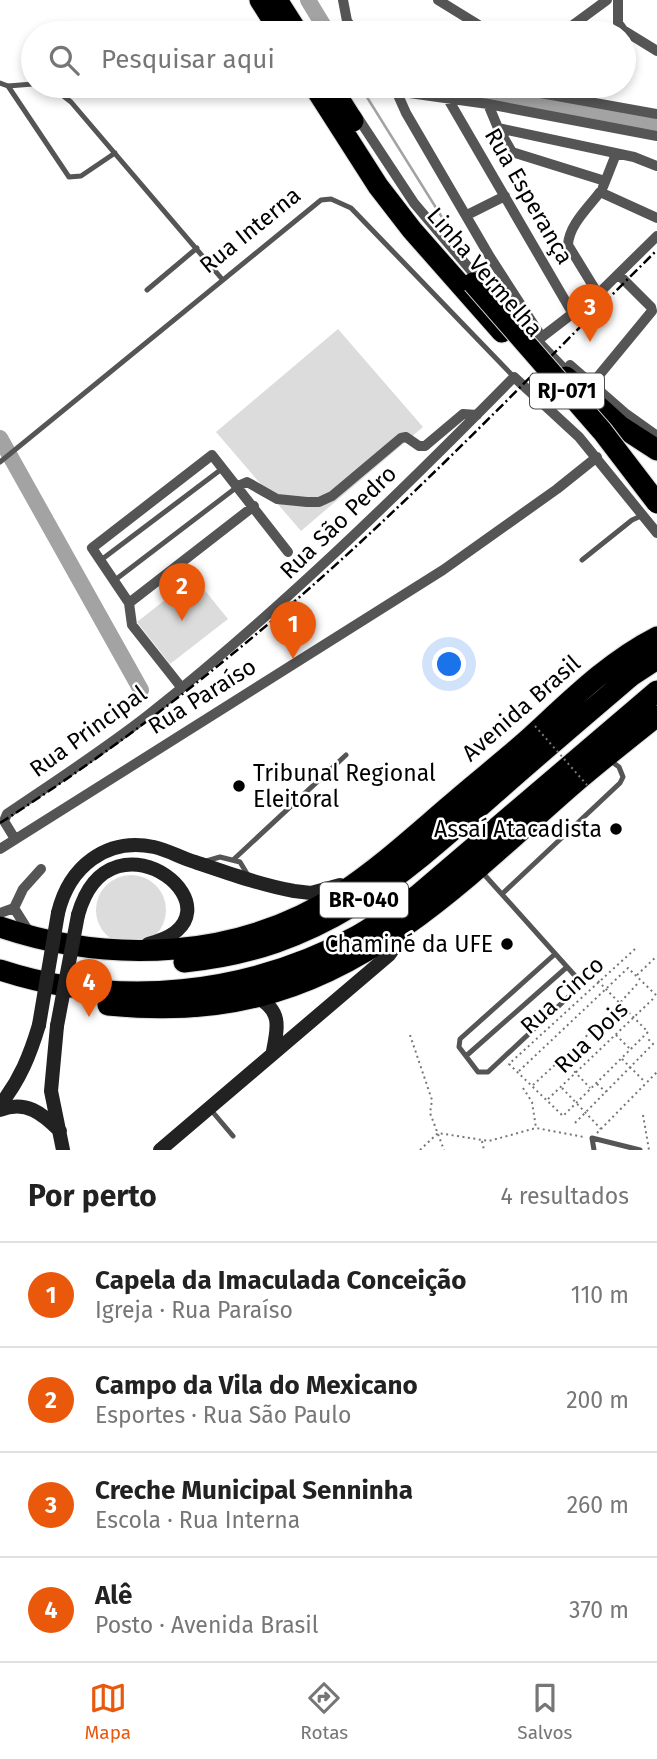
<!DOCTYPE html>
<html lang="pt">
<head>
<meta charset="utf-8">
<style>
	:root { --surface:#fff; --page:#f2f2f2; --text:#222; --muted:#767676; --line:#e0e0e0; --accent:#ea580c }
	body { margin:0; font-family:"Fira Sans",sans-serif; background:var(--page); color:var(--text) }
	.you { position:absolute; left:450px; top:665px; width:24px; height:24px; margin:-18px; border:5px solid #fff; border-radius:50%; background:#1a73e8; box-shadow:0 0 0 10px #1a73e833 }
	.badge { display:grid; place-items:center; width:46px; height:46px; border-radius:50%; background:var(--accent); color:#fff; font-size:23px; font-weight:700 }
	.pin { position:absolute; translate:-50% -58px; filter:drop-shadow(0 2px 4px #0008) }
	.pin::after { content:''; position:absolute; top:37px; width:24px; height:21px; background:inherit; clip-path:polygon(0 0,100% 0,50% 100%) }
	.list { margin:0; padding:0; list-style:none }
	h2 { display:flex; justify-content:space-between; align-items:center; height:91px; margin:0; padding:0 28px; font-size:30px }
	h2 small { font-size:23px; font-weight:400; color:var(--muted) }
	.list li { display:grid; grid-template-columns:46px 1fr auto; gap:21px; align-items:center; box-sizing:border-box; height:105px; padding:0 28px; border-top:2px solid var(--line) }
	.list b { display:block; font-size:26px; white-space:nowrap }
	.list p { margin:0; font-size:23px; white-space:nowrap; color:var(--muted) }
	.list em { font-size:23px; font-style:normal; color:var(--muted) }
	.icon { flex:none; width:38px; height:38px; fill:none; stroke:currentColor; stroke-width:2; stroke-linecap:round; stroke-linejoin:round }
	.map { position:relative; flex:none; width:657px; height:1150px; overflow:hidden }
	.search { position:absolute; background:var(--surface); box-shadow:0 4px 10px #0003; left:21px; right:21px; top:21px; height:77px; display:flex; align-items:center; gap:18px; box-sizing:border-box; padding:0 24px; border-radius:38px; color:var(--muted); font-size:26px }
	.sheet { height:511px; background:var(--surface) }
	nav { display:flex; justify-content:space-around; align-items:center; box-sizing:border-box; height:98px; border-top:2px solid var(--line); background:var(--surface); font-size:19px; color:var(--muted) }
	nav a { display:grid; justify-items:center; gap:4px }
	nav .on { color:var(--accent) }
	.map>svg:first-child { display:block }
	.green { fill:#dcdcdc }
	.lines { fill:none; stroke-linecap:round; stroke-linejoin:round }
	.stream { stroke:#a3a3a3; stroke-width:2.5 }
	.river { stroke:#a3a3a3; stroke-width:16 }
	.highway-casing { stroke:#dbdbdb; stroke-width:23 }
	.path { stroke:#777; stroke-width:2; stroke-dasharray:2 3.5; stroke-linecap:butt }
	.lane { stroke:#555; stroke-width:5 }
	.street { stroke:#555; stroke-width:10 }
	.secondary { stroke:#222; stroke-width:14 }
	.highway { stroke:#000; stroke-width:21 }
	.rail { stroke:#000; stroke-width:2.5; stroke-dasharray:10 3.5 2 3.5; stroke-linecap:butt }
	.highway-bridge-casing { stroke:#dbdbdb; stroke-width:23; stroke-linecap:butt }
	.path-bridge { stroke:#777; stroke-width:2; stroke-dasharray:2 3.5; stroke-linecap:butt }
	.secondary-bridge { stroke:#222; stroke-width:14 }
	.highway-bridge { stroke:#000; stroke-width:21 }
	.poi-dot { fill:#000; stroke:#fff; stroke-width:2.5 }
	.labels { text-anchor:middle; dominant-baseline:central; stroke-width:5; stroke-linejoin:round; paint-order:stroke }
	.shield { fill:#fff; stroke:#4c4c4c; stroke-width:2 }
	.shield-label { font-size:21px; font-weight:bold; fill:#000 }
	.street-label { font-size:23px; fill:#000; stroke:#fff }
	.poi-label { font-size:23px; fill:#000; stroke:#fff; text-anchor:end }
</style>
</head>
<body>
<div class="map">
<svg width="657" height="1150" viewBox="0 0 657 1150">
	<rect width="100%" height="100%" fill="#fff"/>
	<!-- green -->
	<path class="green" d="M338 329 423 427 301 531 216 432Z
		M194 577 228 619 170 664 137 622Z
		M96 910a35 35 0 1 1 70 0a35 35 0 1 1-70 0Z"/>
	<g class="lines">
		<!-- stream -->
		<path class="stream" d="M360 86 448 227"/>
		<!-- river -->
		<path class="river" d="M308 0 328 33
			M457 86 657 124
			M0 438 141 690"/>
		<!-- highway casing -->
		<g class="highway-casing">
			<path id="highway" d="M260 0 281 33
				M277 0 298 33
				M314 86 378 186 412 230 502 332
				M331 86 353 121
				M566 377 620 426 657 450
				M0 927C112 965 240 959 341 893 379 868 413 837 448 807 473 785 500 764 525 742 567 704 606 663 657 637
				M184 962C319 949 396 881 493 795 538 755 584 716 631 676L657 659
				M0 970C119 1009 248 995 357 936 379 924 399 908 419 894L657 691
				M108 1005C158 1010 208 1009 256 997 382 967 477 868 571 786 599 762 628 739 657 716"/>
		</g>
		<!-- path -->
		<path class="path" d="M637 975 657 956
			M598 981 648 1032 563 1116 509 1064 635 949
			M410 1035 432 1100 430 1113 444 1150
			M616 1035 630 1049
			M563 1059 590 1088
			M622 1059 645 1082
			M519 1071 628 968 657 996
			M597 1084 606 1092
			M533 1085 605 1019 639 982
			M523 1088 532 1102 536 1128
			M562 1088 601 1129
			M548 1099 655 997
			M643 1115 649 1150
			M575 1123 653 1044 646 1037
			M597 1133 657 1072
			M482 1141 484 1150
			M420 1150 438 1133 489 1141 536 1128 584 1137"/>
		<!-- lane -->
		<path class="lane" d="M0 83 8 86 33 84
			M8 86 69 177 81 176 115 153
			M45 86 57 91 71 102 222 279
			M147 290 197 248
			M0 462 321 200 331 199 351 208 514 377
			M101 560 223 468
			M582 560 632 520 641 516
			M115 580 237 487
			M233 860 346 755
			M203 862 220 857 240 862 249 877
			M481 871 577 978 580 984 579 987 488 1072H478L459 1047 460 1039 555 954
			M502 894 620 783 623 777 619 767 611 761
			M466 1056 567 967
			M211 1110 233 1136
			M594 1150 592 1138 640 1150"/>
		<!-- street -->
		<path class="street" d="M343 0 347 21 356 33
			M438 0 477 24 482 28V33
			M618 0V23L623 30 657 51
			M562 33 607 0
			M394 86 406 113 490 257 541 336
			M501 86 657 114
			M395 91 488 104 657 136
			M448 99 573 314
			M488 104 498 128 634 157 657 166
			M356 115 414 203 480 281
			M498 128 512 152 605 181
			M603 187 616 154
			M467 215 505 196
			M598 294 568 245C569 225 588 208 600 192L657 218
			M525 328 572 377
			M542 337 598 294 657 236
			M570 365 625 413 657 436
			M591 385 652 311 651 307 619 275
			M238 486 247 482 277 499 307 502H319L332 496 401 438 406 437 419 446H425L463 414 477 415
			M129 603 254 506
			M181 687 132 625 129 603 92 548 212 455 288 552
			M15 839 4 821 7 814C54 782 102 751 147 716 278 612 397 496 514 377L579 437 657 533
			M0 849 443 570 557 489 597 457
			M14 908 23 889 41 869
			M0 913 14 908 31 935"/>
		<!-- secondary -->
		<path class="secondary" d="M58 913C69 867 106 837 154 847 168 850 181 858 195 862 228 873 261 885 294 891L311 893 340 885
			M78 915C111 798 256 917 148 944
			M256 997C282 1010 278 1027 273 1051
			M57 1026 51 1091 63 1150
			M0 1105C20 1080 30 1055 39 1025
			M0 1110C26 1100 42 1113 60 1131
			M160 1150 389 955 407 930"/>
		<!-- highway -->
		<use href="#highway" class="highway"/>
		<!-- rail -->
		<path class="rail" d="M0 823C110 753 214 673 312 586 432 480 543 363 657 250"/>
		<!-- highway-bridge casing -->
		<g class="highway-bridge-casing">
			<path id="highway-bridge" d="M473 283 602 431 657 503"/>
		</g>
		<!-- path-bridge -->
		<path class="path-bridge" d="M535 726 587 785"/>
		<!-- secondary-bridge -->
		<path class="secondary-bridge" d="M39 1025 58 913
			M57 1026 78 915"/>
		<!-- highway-bridge -->
		<use href="#highway-bridge" class="highway-bridge"/>
	</g>
	<!-- markers -->
	<g class="poi-dot">
		<circle cx="239" cy="786" r="7"/>
		<circle cx="616" cy="829" r="7"/>
		<circle cx="507" cy="944" r="7"/>
	</g>
	<g class="labels">
		<!-- shield labels -->
		<g class="shield">
			<rect x="530" y="373.5" width="74" height="35" rx="5"/>
			<rect x="320" y="882.5" width="88" height="35" rx="5"/>
		</g>
		<g class="shield-label">
			<text x="567" y="391">RJ-071</text>
			<text x="364" y="900">BR-040</text>
		</g>
		<!-- street labels -->
		<g class="street-label">
			<text transform="translate(529 196) rotate(60)">Rua Esperança</text>
			<text transform="translate(250 230) rotate(-39)">Rua Interna</text>
			<text transform="translate(485 272) rotate(49)">Linha Vermelha</text>
			<text transform="translate(338 522) rotate(-44)">Rua São Pedro</text>
			<text transform="translate(202 696) rotate(-32)">Rua Paraíso</text>
			<text transform="translate(521 708) rotate(-41)">Avenida Brasil</text>
			<text transform="translate(88 731) rotate(-36)">Rua Principal</text>
			<text transform="translate(562 995) rotate(-42)">Rua Cinco</text>
			<text transform="translate(591 1037) rotate(-44)">Rua Dois</text>
		</g>
		<!-- poi labels -->
		<g class="poi-label">
			<text x="253" y="773" text-anchor="start">Tribunal Regional<tspan x="253" dy="26">Eleitoral</tspan></text>
			<text x="602" y="829">Assaí Atacadista</text>
			<text x="493" y="944">Chaminé da UFE</text>
		</g>
	</g>
</svg>
<div class="you"></div>
<div class="pin badge" style="left:293px;top:659px">1</div>
<div class="pin badge" style="left:182px;top:621px">2</div>
<div class="pin badge" style="left:590px;top:342px">3</div>
<div class="pin badge" style="left:89px;top:1017px">4</div>
<div class="search"><svg class="icon" aria-label="search" viewBox="0 0 24 24"><circle cx="10" cy="10" r="6"/><path d="M15 15l6 6"/></svg>Pesquisar aqui</div>
</div>
<section class="sheet">
<h2>Por perto<small>4 resultados</small></h2>
<ul class="list">
<li><span class="badge">1</span><div><b>Capela da Imaculada Conceição</b><p>Igreja · Rua Paraíso</p></div><em>110 m</em></li>
<li><span class="badge">2</span><div><b>Campo da Vila do Mexicano</b><p>Esportes · Rua São Paulo</p></div><em>200 m</em></li>
<li><span class="badge">3</span><div><b>Creche Municipal Senninha</b><p>Escola · Rua Interna</p></div><em>260 m</em></li>
<li><span class="badge">4</span><div><b>Alê</b><p>Posto · Avenida Brasil</p></div><em>370 m</em></li>
</ul>
</section>
<nav>
<a class="on"><svg class="icon" aria-label="map" viewBox="0 0 24 24"><path d="M3 6l6-2 6 2 6-2v14l-6 2-6-2-6 2zM9 4v14M15 6v14"/></svg>Mapa</a>
<a><svg class="icon" aria-label="directions" viewBox="0 0 24 24"><path d="M12 3l9 9-9 9-9-9zM9 14v-3h6M13 9l2 2-2 2"/></svg>Rotas</a>
<a><svg class="icon" aria-label="saved" viewBox="0 0 24 24"><path d="M7 4h10v16l-5-4-5 4z"/></svg>Salvos</a>
</nav>
</body>
</html>
